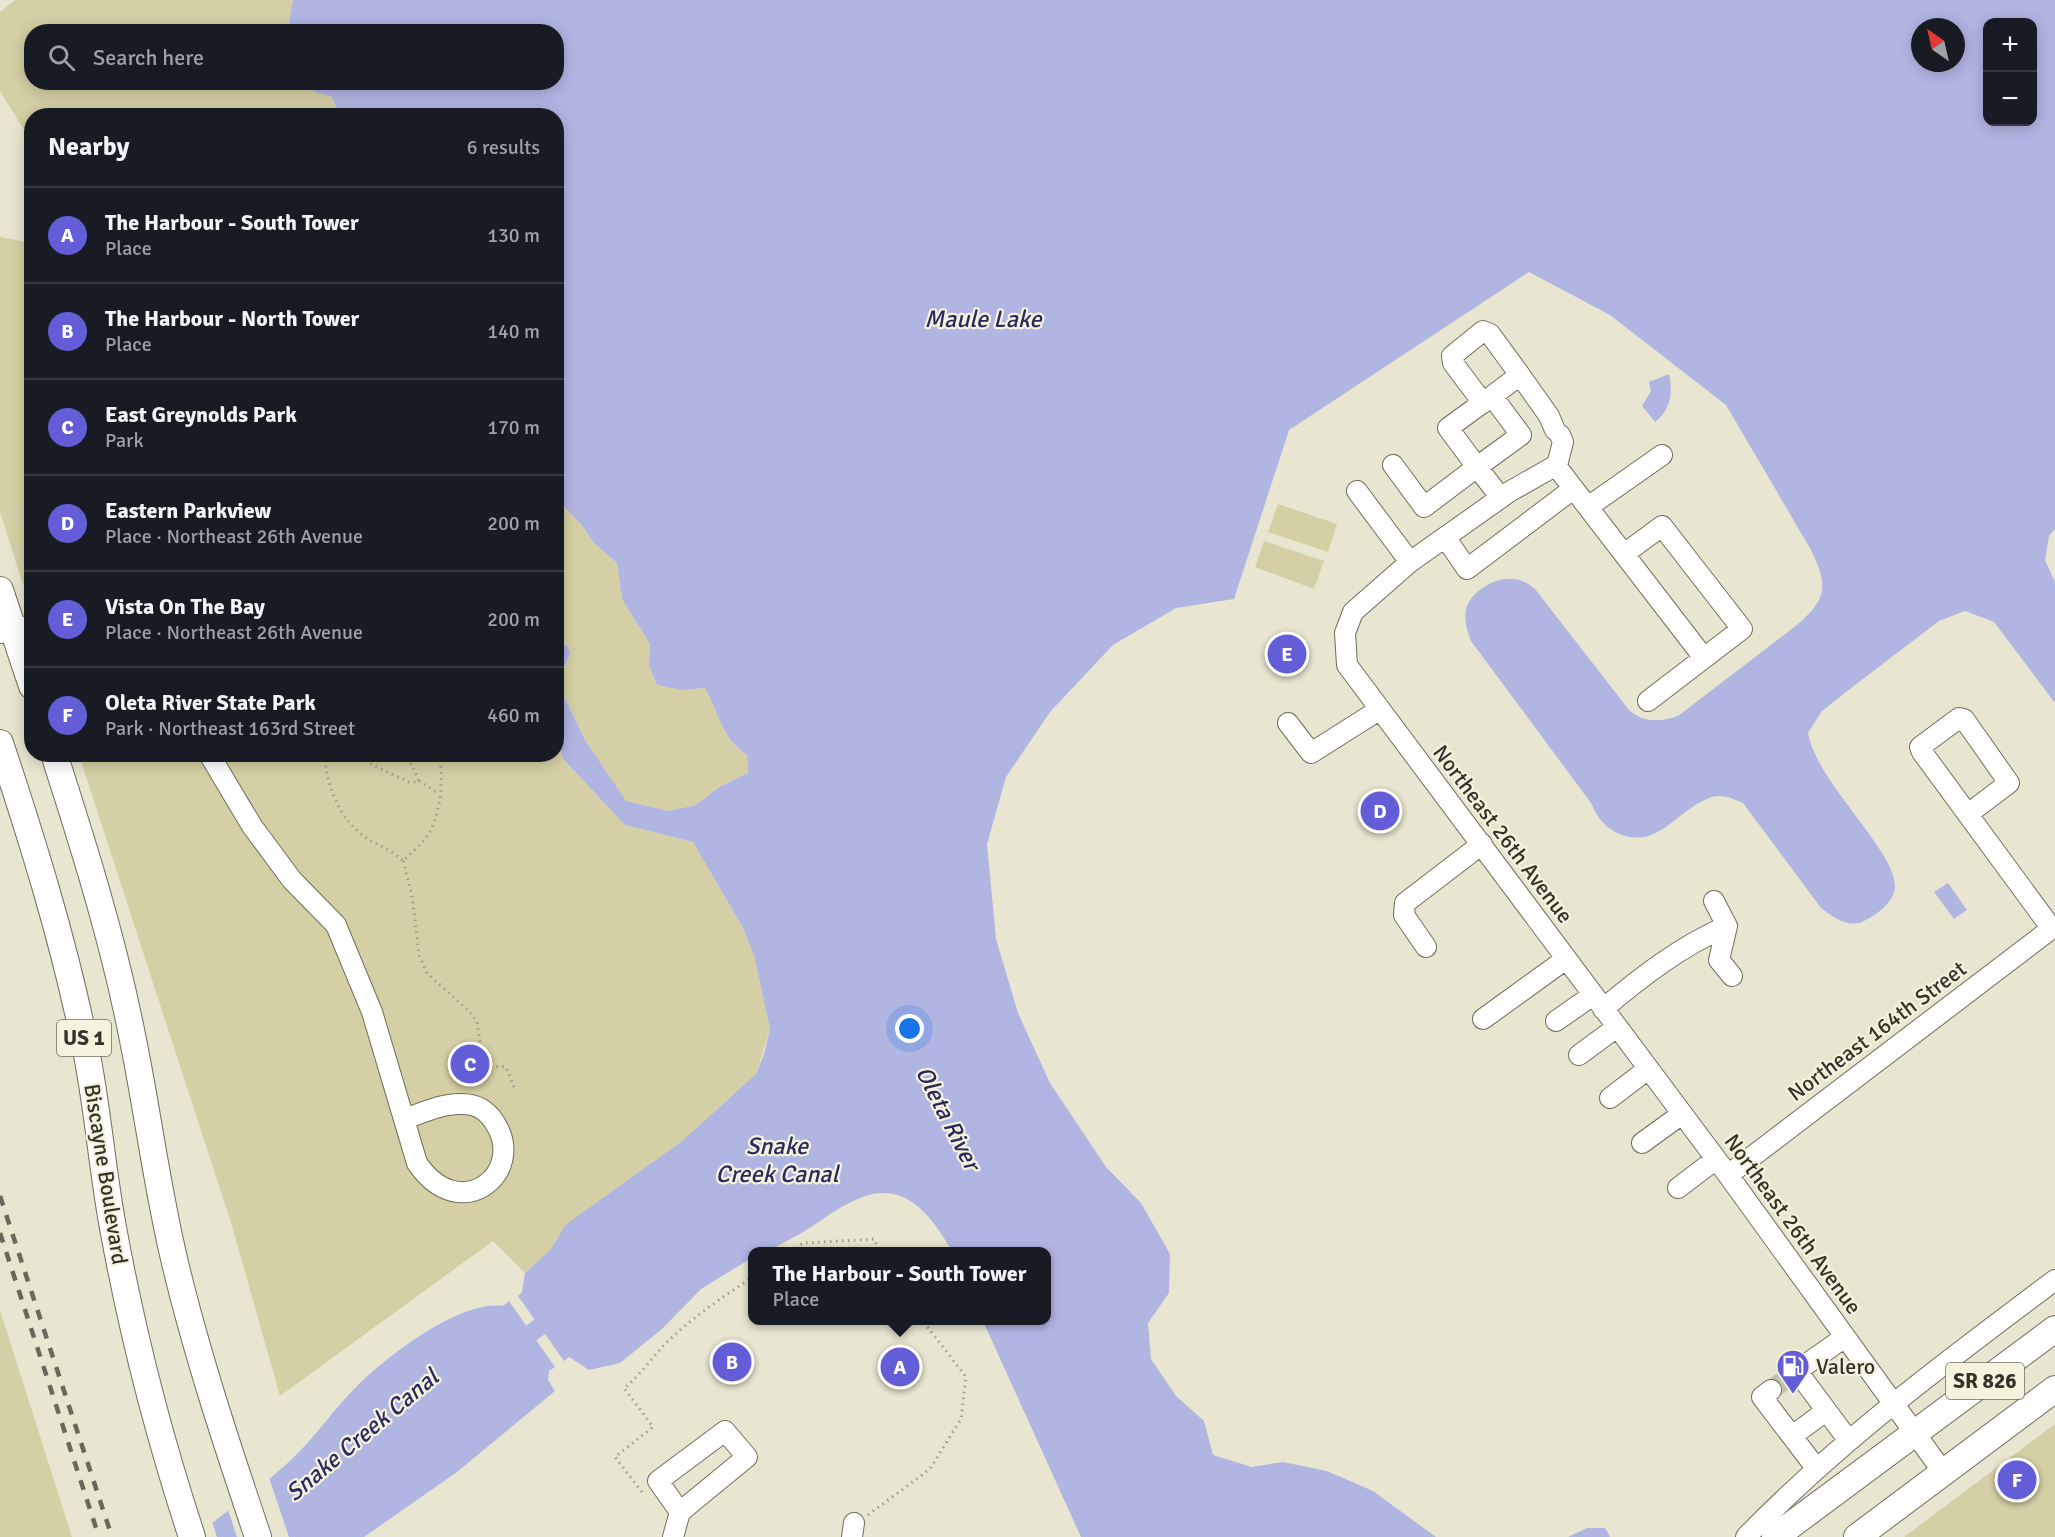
<!DOCTYPE html>
<html lang="en">
<head>
<meta charset="utf-8">
<style>
	:root { --surface:#171b24; --page:#20242c; --text:#f1f3f6; --muted:#9ea1a6; --line:#363941; --accent:#635ed7 }
	body { margin:0; font-family:Signika,sans-serif; background:var(--page); color:var(--text) }
	.controls { position:absolute; right:18px; top:18px; display:grid; overflow:hidden; border-radius:12px; box-shadow:0 3px 15px #0003 }
	.controls button { width:54px; height:54px; display:grid; place-items:center; padding:0; border:0; border-bottom:2px solid var(--line); background:var(--surface); color:var(--text); font:30px sans-serif }
	.compass { position:absolute; left:1911px; top:18px; width:54px; height:54px; border-radius:50%; background:var(--surface); box-shadow:0 3px 15px #0003; rotate:326deg }
	.you { position:absolute; left:910px; top:1029px; width:21px; height:21px; margin:-15px; border:4px solid #fff; border-radius:50%; background:#1a73e8; box-shadow:0 0 0 9px #1a73e833 }
	.badge { display:grid; place-items:center; width:39px; height:39px; border-radius:50%; background:var(--accent); color:#fff; font-size:20px; font-weight:700 }
	.pin { position:absolute; translate:-50% -50%; border:3px solid #fff; box-shadow:0 2px 6px #0006 }
	.popup { position:absolute; left:748px; top:1247px; width:303px; height:78px; box-sizing:border-box; display:grid; place-content:center; border-radius:12px; background:var(--surface); filter:drop-shadow(0 2px 4px #0005); font-size:20px; white-space:nowrap; color:var(--muted) }
	.popup b { font-size:22px; color:var(--text) }
	.popup::after { content:''; position:absolute; left:50%; top:100%; margin-left:-12px; border:12px solid transparent; border-top-color:var(--surface) }
	.list { margin:0; padding:0; list-style:none }
	h2 { display:flex; justify-content:space-between; align-items:center; height:78px; margin:0; padding:0 24px; font-size:26px }
	h2 small { font-size:20px; font-weight:400; color:var(--muted) }
	.list li { display:grid; grid-template-columns:39px 1fr auto; gap:18px; align-items:center; box-sizing:border-box; height:96px; padding:0 24px; border-top:2px solid var(--line) }
	.list b { display:block; font-size:22px; white-space:nowrap }
	.list p { margin:0; font-size:20px; white-space:nowrap; color:var(--muted) }
	.list em { font-size:20px; font-style:normal; color:var(--muted) }
	.icon { flex:none; width:33px; height:33px; fill:none; stroke:currentColor; stroke-width:2; stroke-linecap:round; stroke-linejoin:round }
	.map { position:relative; flex:none; width:2055px; height:1537px; overflow:hidden }
	.search { position:absolute; background:var(--surface); box-shadow:0 3px 15px #0003; left:24px; top:24px; width:540px; height:66px; display:flex; align-items:center; gap:15px; box-sizing:border-box; padding:0 21px; border-radius:24px; color:var(--muted); font-size:22px }
	.panel { position:absolute; background:var(--surface); box-shadow:0 3px 15px #0003; left:24px; top:108px; width:540px; height:654px; border-radius:24px }
	.map>svg:first-child { display:block }
	.green { fill:#d4cfa4 }
	.water { fill:#b1b5e2; fill-rule:evenodd }
	.pier { fill:#e8e6d0 }
	.lines { fill:none; stroke-linecap:round; stroke-linejoin:round }
	.canal { stroke:#b1b5e2; stroke-width:18 }
	.minor-tunnel { stroke:#c4c2af; stroke-width:20; stroke-dasharray:20 10; stroke-linecap:butt }
	.minor-casing { stroke:#706e5a; stroke-width:22 }
	.major-casing { stroke:#706e5a; stroke-width:28 }
	.path { stroke:#9f9e8d; stroke-width:3; stroke-dasharray:1.5 4.5; stroke-linecap:butt }
	.minor { stroke:#fff; stroke-width:20 }
	.major { stroke:#fff; stroke-width:26 }
	.rail { stroke:#69685b; stroke-width:4.5; stroke-dasharray:10 10; stroke-linecap:butt }
	.labels { text-anchor:middle; dominant-baseline:central; stroke-width:4.5; stroke-linejoin:round; paint-order:stroke }
	.shield { fill:#f5f3dd; stroke:#6e6d60; stroke-width:1.5 }
	.shield-label { font-size:21px; font-weight:bold; fill:#34332a }
	.street-label { font-size:22px; fill:#34332a; stroke:#f5f3dd }
	.poi-label { font-size:22px; fill:#34332a; stroke:#f5f3dd; text-anchor:start }
	.water-label { font-size:24px; font-style:italic; fill:#2b2960; stroke:#f5f3dd }
</style>
</head>
<body>
<div class="map">
<svg width="2055" height="1537" viewBox="0 0 2055 1537">
	<rect width="100%" height="100%" fill="#e8e6d0"/>
	<!-- green -->
	<path class="green" d="M15 0H293L289 20 292 31 32 32V82L306 83 315 92 332 97 339 115 32 116 31 141 0 91V12Z
		M0 237 31 243V609L0 512Z
		M556 500 580 523 594 543 617 563 622 599 650 644 649 665 683 690 705 688C719 713 721 739 747 755L748 773 719 787 696 805 668 811 625 801 585 740 562 692 563 671 570 653 567 645H557Z
		M1278 504 1337 524 1328 552 1268 532Z
		M1264 541 1324 561 1314 589 1255 567Z
		M557 742 564 760 625 825 693 842 743 928 754 955 770 1029 756 1074 682 1141 565 1225 551 1249 525 1273 493 1241 280 1396 232 1226 79 755 556 754Z
		M0 1310 72 1537H0Z
		M2055 1424V1537H1904Z"/>
	<!-- water -->
	<path class="water" d="M293 0H2055V529L2049 536 2045 560 2055 582V703L1994 622 1965 611 1939 621 1855 685 1822 711 1808 733C1817 783 1897 852 1895 887 1894 903 1875 916 1862 922 1847 928 1832 916 1821 908L1743 803C1733 799 1723 794 1712 797 1679 807 1661 848 1622 835 1606 829 1598 819 1591 803L1471 641C1467 631 1464 621 1466 609 1471 591 1496 577 1514 579 1523 580 1529 584 1535 589L1629 710C1644 723 1660 722 1678 716L1797 625C1828 598 1828 586 1811 550L1726 405 1610 315 1529 272 1289 430 1234 599 1176 608 1113 645 1050 712 1006 777 987 844 996 939 1018 1013 1050 1083 1106 1167 1141 1203 1170 1254 1169 1293 1148 1323 1151 1359 1176 1396 1204 1421 1213 1455 1252 1467 1283 1462 1327 1471 1373 1491 1436 1537H1081L983 1321 1047 1320V1252L952 1251C928 1210 901 1176 851 1202 832 1211 815 1226 796 1236 781 1244 769 1252 753 1252V1257L701 1289 662 1329 620 1363 589 1370 569 1357 564 1361 518 1296 522 1292 525 1273 551 1249 565 1225 682 1141 756 1074 764 1054 770 1029 754 955 743 928 693 842 625 825 564 760 557 742V645H567L570 653 563 671 562 692 585 740 626 801 668 811 696 805 719 787 748 773 747 755C721 738 719 713 705 688L683 690 657 685 649 665 650 644 622 599 617 563 594 543 580 523 557 500 556 116 339 115 332 97 315 92 306 83 556 82V32L292 31 289 20ZM1988 22H2032V122H1988ZM1920 27H1956V63H1920Z
		M1669 374C1673 393 1671 410 1655 422L1642 406 1651 391 1649 382Z
		M1948 883 1967 910 1954 919 1934 892Z
		M509 1301 555 1367 549 1371 548 1380 555 1391 457 1472 364 1537H195C226 1511 261 1488 291 1460 316 1437 334 1408 358 1385 389 1355 460 1300 503 1306Z
		M1587 1528H1605L1610 1537H1568Z"/>
	<!-- pier -->
	<path class="pier" d="M268 1475 289 1537H237L227 1507Z
		M211 1519 217 1537H192L193 1535Z"/>
	<g class="lines">
		<!-- canal -->
		<path class="canal" d="M512 1347 560 1312"/>
		<!-- minor-tunnel -->
		<path class="minor-tunnel" d="M1771 1390 1794 1373"/>
		<!-- minor casing -->
		<g class="minor-casing">
			<path id="minor" d="M1520 375 1549 416 1555 430
				M1483 403 1453 363 1452 356 1483 331 1490 334 1520 375 1492 396
				M1393 465 1424 507 1477 467 1448 428 1492 396 1521 435 1477 467 1501 498
				M1556 469 1563 442 1560 435
				M1357 491 1410 562
				M1588 507 1662 455
				M1445 537 1467 569 1573 489
				M1624 554 1662 526 1742 629 1648 701
				M0 633 32 625
				M1704 658 1560 471 1553 467 1509 492 1410 562 1353 612 1345 633 1347 665 1728 1175 1943 1472
				M1288 723 1311 753 1379 710
				M209 754 252 826 292 880 336 925 372 1012 417 1163C460 1227 527 1173 495 1123 487 1110 477 1104 462 1104 443 1103 422 1113 405 1119
				M1968 814 2009 783 1964 719 1959 718 1920 747 1922 752 2052 929
				M1714 901 1727 926 1719 960 1732 976
				M1426 947 1404 915 1405 903 1482 844
				M1603 1009C1641 977 1681 946 1727 926
				M1483 1019 1566 959
				M1556 1021 1593 995
				M1579 1055 1617 1027
				M1610 1098 1648 1069
				M1642 1143 1682 1114
				M1728 1175 2055 926
				M1678 1188 1716 1159
				M1797 1371 1849 1441
				M1794 1373 1845 1337
				M1771 1390 1762 1397 1816 1468
				M1792 1436 1826 1411
				M673 1537 680 1512 747 1457 725 1431 658 1481 680 1512
				M852 1537 854 1523
				M1746 1537C1839 1441 1948 1360 2055 1280"/>
		</g>
		<!-- major casing -->
		<g class="major-casing">
			<path id="major" d="M0 590 32 686
				M0 743C33 842 64 942 85 1045 98 1107 102 1171 114 1233 133 1336 159 1437 192 1537
				M54 754C84 847 113 939 132 1035 148 1112 157 1190 176 1267 198 1358 228 1448 258 1537
				M1775 1537 2055 1329
				M1857 1537 2055 1389"/>
		</g>
		<!-- path -->
		<path class="path" d="M324 754C327 784 338 818 364 836 377 846 390 848 403 861 411 853 423 843 429 833 441 812 444 778 439 754
			M363 754 372 765 411 783 419 781 410 762 411 754
			M419 781 439 794
			M403 861 412 895 419 955 427 973 470 1012 477 1022 483 1060 488 1066 506 1067 515 1090
			M791 1252 803 1243 874 1239 880 1252
			M642 1492 615 1457 653 1427 624 1388C641 1375 652 1357 668 1341 693 1317 724 1296 753 1277
			M868 1515 930 1469 961 1419 966 1377 922 1320"/>
		<!-- minor -->
		<use href="#minor" class="minor"/>
		<!-- major -->
		<use href="#major" class="major"/>
		<!-- rail -->
		<path class="rail" d="M0 1196 112 1537
			M0 1233 99 1537"/>
	</g>
	<!-- icons -->
	<defs>
		<g id="fuel-pin" transform="scale(1.725)"><path d="M0 17L-7.5 6A9.5 9.5 0 1 1 7.5 6Z" fill="#635ed7" stroke="#f5f3dd"/><path d="M-5.5-6h7V0h2V4h1.3V-2.5L3-4.5l.8-.8L6-3V5H2.5V1h-1V6h-7ZM-4.2-4.7v3.2H.2V-4.7Z" fill="#fff"/></g>
	</defs>
	<g fill-rule="evenodd">
		<use href="#fuel-pin" x="1793" y="1366"/>
	</g>
	<g class="labels">
		<!-- shield labels -->
		<g class="shield">
			<rect x="57" y="1020" width="54" height="36" rx="4.5"/>
			<rect x="1946" y="1363" width="78" height="36" rx="4.5"/>
		</g>
		<g class="shield-label">
			<text x="84" y="1038">US 1</text>
			<text x="1985" y="1381">SR 826</text>
		</g>
		<!-- street labels -->
		<g class="street-label">
			<text transform="translate(1503 834) rotate(53)">Northeast 26th Avenue</text>
			<text transform="translate(1877 1031) rotate(-37)">Northeast 164th Street</text>
			<text transform="translate(106 1174) rotate(81)">Biscayne Boulevard</text>
			<text transform="translate(1793 1224) rotate(54)">Northeast 26th Avenue</text>
		</g>
		<!-- poi labels -->
		<g class="poi-label">
			<text x="1816" y="1366">Valero</text>
		</g>
		<!-- water labels -->
		<g class="water-label">
			<text x="983" y="319">Maule Lake</text>
			<text transform="translate(948 1118) rotate(63)">Oleta River</text>
			<text x="777" y="1146">Snake<tspan x="777" dy="28">Creek Canal</tspan></text>
			<text transform="translate(362 1435) rotate(-40)">Snake Creek Canal</text>
		</g>
	</g>
</svg>
<div class="controls">
<button>+</button>
<button>−</button>
</div>
<svg class="compass" viewBox="-18 -18 36 36"><path d="M0-13l5 13h-10z" fill="#e53935"/><path d="M0 13l5-13h-10z" fill="#9ea1a6"/></svg>
<div class="you"></div>
<div class="pin badge" style="left:900px;top:1367px">A</div>
<div class="popup"><b>The Harbour - South Tower</b>Place</div>
<div class="pin badge" style="left:732px;top:1362px">B</div>
<div class="pin badge" style="left:470px;top:1064px">C</div>
<div class="pin badge" style="left:1380px;top:811px">D</div>
<div class="pin badge" style="left:1287px;top:654px">E</div>
<div class="pin badge" style="left:2017px;top:1480px">F</div>
<div class="search"><svg class="icon" aria-label="search" viewBox="0 0 24 24"><circle cx="10" cy="10" r="6"/><path d="M15 15l6 6"/></svg>Search here</div>
<section class="panel">
<h2>Nearby<small>6 results</small></h2>
<ul class="list">
<li><span class="badge">A</span><div><b>The Harbour - South Tower</b><p>Place</p></div><em>130 m</em></li>
<li><span class="badge">B</span><div><b>The Harbour - North Tower</b><p>Place</p></div><em>140 m</em></li>
<li><span class="badge">C</span><div><b>East Greynolds Park</b><p>Park</p></div><em>170 m</em></li>
<li><span class="badge">D</span><div><b>Eastern Parkview</b><p>Place · Northeast 26th Avenue</p></div><em>200 m</em></li>
<li><span class="badge">E</span><div><b>Vista On The Bay</b><p>Place · Northeast 26th Avenue</p></div><em>200 m</em></li>
<li><span class="badge">F</span><div><b>Oleta River State Park</b><p>Park · Northeast 163rd Street</p></div><em>460 m</em></li>
</ul>
</section>
</div>
</body>
</html>
